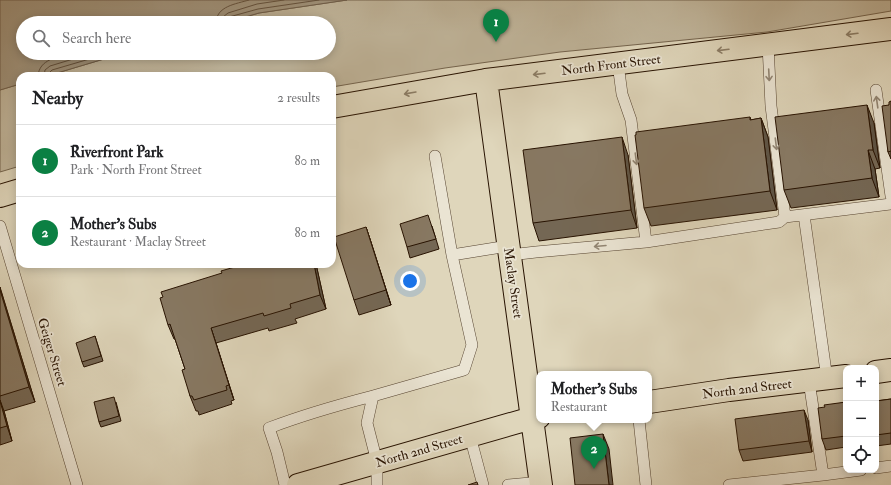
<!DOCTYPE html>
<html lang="en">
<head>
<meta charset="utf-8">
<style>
	:root { --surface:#fff; --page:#f2f2f2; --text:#202124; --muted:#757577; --line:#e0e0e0; --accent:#0b8043 }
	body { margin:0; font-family:"IM FELL Double Pica",serif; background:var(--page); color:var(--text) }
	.controls { position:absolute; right:12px; bottom:12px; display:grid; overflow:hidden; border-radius:8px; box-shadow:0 2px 10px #0003 }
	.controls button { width:36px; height:36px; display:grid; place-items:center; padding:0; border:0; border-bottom:1px solid var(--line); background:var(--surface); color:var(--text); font:20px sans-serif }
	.you { position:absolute; left:410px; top:281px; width:14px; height:14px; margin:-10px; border:3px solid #fff; border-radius:50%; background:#1a73e8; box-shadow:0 0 0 6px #1a73e833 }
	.badge { display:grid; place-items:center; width:26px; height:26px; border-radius:50%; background:var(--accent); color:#fff; font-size:13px; font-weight:700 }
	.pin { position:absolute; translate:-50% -33px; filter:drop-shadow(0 1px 2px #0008) }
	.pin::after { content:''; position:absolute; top:21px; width:14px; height:12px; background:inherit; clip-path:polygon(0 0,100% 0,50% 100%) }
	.popup { position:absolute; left:536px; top:371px; width:116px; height:52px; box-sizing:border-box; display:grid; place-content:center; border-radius:8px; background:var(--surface); filter:drop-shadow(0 1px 3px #0005); font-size:13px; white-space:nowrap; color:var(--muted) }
	.popup b { font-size:15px; color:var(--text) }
	.popup::after { content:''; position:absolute; left:50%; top:100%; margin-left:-8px; border:8px solid transparent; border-top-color:var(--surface) }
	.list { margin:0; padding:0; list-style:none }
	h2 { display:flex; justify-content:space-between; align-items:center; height:52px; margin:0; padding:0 16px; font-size:17px }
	h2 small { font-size:13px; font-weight:400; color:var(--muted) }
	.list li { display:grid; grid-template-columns:26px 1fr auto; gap:12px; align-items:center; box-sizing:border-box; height:72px; padding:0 16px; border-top:1px solid var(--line) }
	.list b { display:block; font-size:15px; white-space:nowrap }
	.list p { margin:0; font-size:13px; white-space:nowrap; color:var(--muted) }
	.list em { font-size:13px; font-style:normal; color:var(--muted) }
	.icon { flex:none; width:22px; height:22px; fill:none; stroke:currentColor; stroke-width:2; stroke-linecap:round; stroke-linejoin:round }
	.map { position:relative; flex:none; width:891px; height:485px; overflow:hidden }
	.search { position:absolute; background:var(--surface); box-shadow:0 2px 10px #0003; left:16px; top:16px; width:320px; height:44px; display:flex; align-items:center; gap:10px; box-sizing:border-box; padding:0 14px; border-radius:22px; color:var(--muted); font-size:15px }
	.panel { position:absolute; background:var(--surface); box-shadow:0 2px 10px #0003; left:16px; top:72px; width:320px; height:196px; border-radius:12px }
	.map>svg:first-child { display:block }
	.green { fill:#c0b59b; stroke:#74644e }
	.water { fill:#a0937c; stroke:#705f4b }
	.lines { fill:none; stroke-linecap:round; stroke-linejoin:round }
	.shore { stroke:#64523e; stroke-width:1 }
	.service-casing { stroke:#554330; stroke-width:12 }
	.primary-casing { stroke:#271201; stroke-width:24 }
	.service { stroke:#eae4d3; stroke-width:11 }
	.primary { stroke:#dfd6bb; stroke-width:22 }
	.wall { fill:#746754; stroke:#271201 }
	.shaded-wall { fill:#5e5445; stroke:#271201 }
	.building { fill:#877862; stroke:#271201 }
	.oneway { stroke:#8c7e67 }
	.oneway2 { stroke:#928674 }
	.labels { text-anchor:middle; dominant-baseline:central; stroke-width:3.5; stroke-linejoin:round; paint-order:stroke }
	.street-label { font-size:13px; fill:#271201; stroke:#eae4d3 }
</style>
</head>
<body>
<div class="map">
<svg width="891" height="485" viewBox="0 0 891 485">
	<rect width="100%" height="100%" fill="#dfd6bb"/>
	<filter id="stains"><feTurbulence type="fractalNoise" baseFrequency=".005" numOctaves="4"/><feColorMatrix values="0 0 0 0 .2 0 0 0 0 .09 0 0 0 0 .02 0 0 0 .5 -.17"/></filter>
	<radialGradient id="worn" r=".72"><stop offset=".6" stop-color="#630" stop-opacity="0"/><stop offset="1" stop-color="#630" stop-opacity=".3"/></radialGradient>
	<!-- green -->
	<path class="green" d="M347 0H891V11L767 32 560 52 445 68 332 87V76H47L124 53H329V23H225L259 13Z
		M20 84V166L0 172V90Z"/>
	<!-- water -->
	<path class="water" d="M0 0H347L259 13 225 23H23V53H124L47 76H20V84L0 90Z"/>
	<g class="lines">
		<!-- shore -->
		<path class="shore" d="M216 23C216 6 236 4 249 0
			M222 23 223 17 228 13 257 4 284 0
			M227 23V20L229 17 258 9 319 0
			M38 76C39 59 58 57 72 53
			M44 76 45 70 50 66 93 53
			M49 76 50 72 52 70 110 53"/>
		<!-- service casing -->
		<g class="service-casing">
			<path id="service" d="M768 45 771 106 785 217
				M876 90 891 196
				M435 156 452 255 508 246
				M804 215 827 379
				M0 226 77 485
				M646 242 779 222 785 217 891 204
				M510 255 536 252 646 242 631 120 622 94 618 64
				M809 381 823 475 861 470
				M639 420 646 485
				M470 436 483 485
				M876 468 891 466
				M285 485 277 452 269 428C303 415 338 405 373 396
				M377 485V462L367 423 373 396 464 370 472 345 452 255
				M508 485 541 482
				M729 485 823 475"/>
		</g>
		<!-- primary casing -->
		<g class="primary-casing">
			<path id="primary" d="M486 80 541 485
				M332 107 486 80 891 29
				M0 196 20 190
				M876 372 891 370
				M649 402 729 390 846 376
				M298 485 532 418 539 417"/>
		</g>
		<!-- service -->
		<use href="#service" class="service"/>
		<!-- primary -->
		<use href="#primary" class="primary"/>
	</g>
	<!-- wall -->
	<path class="wall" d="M891 101V159L888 152 889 105Z
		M750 117 751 120 761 118 768 137 777 210 651 226 644 208Z
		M874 123 880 168 875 169 879 197 791 208 784 190Z
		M628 155 637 228 539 241 533 223Z
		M432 226 439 249 410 258 407 247Z
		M366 227 371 242 391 305 359 315 354 300Z
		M245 264H316L326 309 295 319 297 323 269 331 268 328 216 343 234 400 231 401 232 404 199 415 198 411H196L190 396 185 369 175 339H174L168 325 222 273Z
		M0 287 35 402 4 411 12 441 0 445Z
		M95 336 103 361 84 367 82 362Z
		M891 399V444L876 446V401Z
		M116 402 121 421 101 427 99 422Z
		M846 402V447L826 450 822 439 825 407Z
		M808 420 812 452 743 461 739 450Z"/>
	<!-- shaded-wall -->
	<path class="shaded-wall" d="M867 105 874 123 880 168 873 150Z
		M761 118 768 137 777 210 770 191Z
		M622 137 628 155 637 228 631 210Z
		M868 150 875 169 879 197 872 178Z
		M366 227 371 242 391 305 386 290Z
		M314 264H316L326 309 320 295Z
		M0 287V288L35 402 29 387 0 290Z
		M211 328 216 343 234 400 229 385Z
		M0 400 4 411 12 441 7 426Z
		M804 410 808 420 812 452 809 441Z
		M603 434 609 449 613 485H609Z"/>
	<!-- building -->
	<path class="building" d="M891 101V151L888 152 882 106 889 105V102Z
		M867 105 873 150H868L872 178 784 190 775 117Z
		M750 117V120L761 118 770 191 644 208 635 135H636V132Z
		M622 137 631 210 533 223 523 150Z
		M428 215 436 239 407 247 400 224Z
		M366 227 386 290 354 300 334 237Z
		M245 264H314L320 295 290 304 291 308 264 316 263 313 211 328 229 385 226 386 227 390 194 400 192 396H190L182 370 185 369 170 324 168 325 160 298 163 297 161 292 222 273 221 271Z
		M0 290 29 387 0 396Z
		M95 336 101 356 82 362 76 343Z
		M114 397 119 416 99 422 94 402Z
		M891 399V433L876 435V401Z
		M0 401 7 426 0 428Z
		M846 402V436L822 439 818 408 825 407 824 405Z
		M804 410 809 441 739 450 735 419Z
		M603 434 609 485H575L570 438Z
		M477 482 478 485H468Z"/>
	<!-- one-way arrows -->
	<defs><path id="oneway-shaft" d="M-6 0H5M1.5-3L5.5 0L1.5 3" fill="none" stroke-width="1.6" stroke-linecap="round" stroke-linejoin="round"/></defs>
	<g class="oneway">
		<use href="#oneway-shaft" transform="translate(852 34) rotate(173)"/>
		<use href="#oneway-shaft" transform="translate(723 50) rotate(173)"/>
		<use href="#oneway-shaft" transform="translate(539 74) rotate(173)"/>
		<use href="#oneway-shaft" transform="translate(410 93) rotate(170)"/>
	</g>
	<g class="oneway2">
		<use href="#oneway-shaft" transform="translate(769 75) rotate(87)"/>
		<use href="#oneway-shaft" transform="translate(877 102) rotate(-98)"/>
		<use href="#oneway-shaft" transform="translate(776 144) rotate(83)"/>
		<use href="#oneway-shaft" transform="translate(636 159) rotate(83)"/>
		<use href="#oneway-shaft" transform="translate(600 246) rotate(175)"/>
	</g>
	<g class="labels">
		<!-- street labels -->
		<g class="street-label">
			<text transform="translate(611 65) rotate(-7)">North Front Street</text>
			<text transform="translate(513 283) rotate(82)">Maclay Street</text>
			<text transform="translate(52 352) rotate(73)">Geiger Street</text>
			<text transform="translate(747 389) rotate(-7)">North 2nd Street</text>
			<text transform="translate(419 451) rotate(-16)">North 2nd Street</text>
		</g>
	</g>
	<rect width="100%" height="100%" filter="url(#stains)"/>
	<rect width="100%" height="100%" fill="url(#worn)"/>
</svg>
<div class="controls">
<button>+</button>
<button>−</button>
<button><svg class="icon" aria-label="locate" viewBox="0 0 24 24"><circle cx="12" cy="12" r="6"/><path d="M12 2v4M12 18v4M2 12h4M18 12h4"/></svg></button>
</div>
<div class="you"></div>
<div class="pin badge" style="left:496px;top:42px">1</div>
<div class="pin badge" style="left:594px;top:469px">2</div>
<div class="popup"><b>Mother's Subs</b>Restaurant</div>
<div class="search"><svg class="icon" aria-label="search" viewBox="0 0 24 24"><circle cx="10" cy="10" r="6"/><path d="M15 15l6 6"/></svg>Search here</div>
<section class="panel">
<h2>Nearby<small>2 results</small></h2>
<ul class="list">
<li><span class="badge">1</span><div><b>Riverfront Park</b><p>Park · North Front Street</p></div><em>80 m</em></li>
<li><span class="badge">2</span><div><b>Mother's Subs</b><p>Restaurant · Maclay Street</p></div><em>80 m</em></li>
</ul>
</section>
</div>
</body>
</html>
